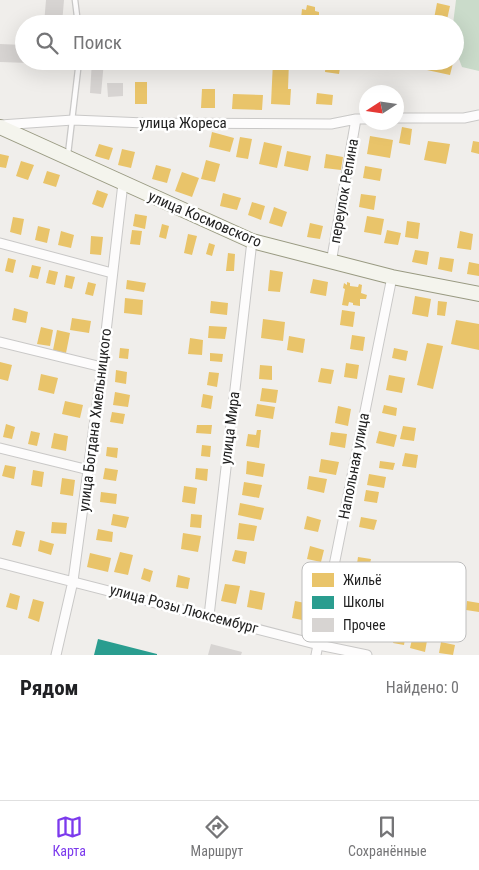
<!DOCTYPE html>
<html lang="ru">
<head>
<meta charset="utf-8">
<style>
	:root { --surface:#fff; --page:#f2f2f2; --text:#202124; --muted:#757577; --line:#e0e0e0; --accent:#7c3aed }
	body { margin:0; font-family:"Roboto Condensed",sans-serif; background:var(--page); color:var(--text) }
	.compass { position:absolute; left:359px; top:85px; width:45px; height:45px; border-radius:50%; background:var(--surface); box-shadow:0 5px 20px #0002; rotate:258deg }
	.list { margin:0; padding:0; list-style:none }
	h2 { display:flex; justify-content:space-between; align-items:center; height:65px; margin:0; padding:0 20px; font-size:21px }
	h2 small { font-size:16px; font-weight:400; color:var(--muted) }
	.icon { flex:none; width:28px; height:28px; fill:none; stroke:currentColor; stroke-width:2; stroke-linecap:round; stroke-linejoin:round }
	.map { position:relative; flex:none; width:479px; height:655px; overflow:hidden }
	.search { position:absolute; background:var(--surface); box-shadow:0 5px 20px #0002; left:15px; right:15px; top:15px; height:55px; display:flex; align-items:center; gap:12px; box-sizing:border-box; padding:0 18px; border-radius:28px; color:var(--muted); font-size:19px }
	.sheet { height:145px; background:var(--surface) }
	nav { display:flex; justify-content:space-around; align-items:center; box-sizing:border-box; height:70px; border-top:1px solid var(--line); background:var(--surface); font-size:14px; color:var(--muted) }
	nav a { display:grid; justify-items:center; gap:2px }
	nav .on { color:var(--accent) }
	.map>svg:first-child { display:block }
	.cemetery { fill:#cadbca }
	.homes { fill:#e9c46a }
	.schools { fill:#2a9d8f }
	.building { fill:#d7d4d2 }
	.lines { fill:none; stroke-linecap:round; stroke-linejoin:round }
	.lane-casing { stroke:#c9c8c7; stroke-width:7 }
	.street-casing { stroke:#c9c8c7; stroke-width:11 }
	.secondary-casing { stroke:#999a82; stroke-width:16 }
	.lane { stroke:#fdfcfc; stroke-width:4.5 }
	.street { stroke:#fdfcfc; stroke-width:9 }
	.secondary { stroke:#f4f4ed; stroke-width:14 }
	.labels { text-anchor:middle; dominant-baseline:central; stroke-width:5; stroke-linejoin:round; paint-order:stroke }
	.street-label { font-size:15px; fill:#222; stroke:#fff }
	.key { fill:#fff; stroke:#bdbdbd; stroke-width:1 }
	.key-label { font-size:14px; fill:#222 }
</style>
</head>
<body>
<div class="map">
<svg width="479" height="655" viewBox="0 0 479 655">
	<rect width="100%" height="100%" fill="#f0eeeb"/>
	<!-- cemetery -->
	<path class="cemetery" d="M456 0H479V71L462 67 455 49V24H453Z"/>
	<!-- homes -->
	<path class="homes" d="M437 3 450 6 446 24H433Z
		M307 5 315 7V11L319 12V20L317 21V24H291V18L301 19 302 9 306 10Z
		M273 61H289L288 89H291L290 105 271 104Z
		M326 61H341L339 74 325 72Z
		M405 61H444L453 63 450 75 404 65Z
		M135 82H147V104H135Z
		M202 89H215V108H201Z
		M317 93 333 95 332 105 316 104Z
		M233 94 263 95 262 110 232 109Z
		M402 127 412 129 410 145 399 143Z
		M212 132 234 138 230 152 209 147Z
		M370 136 393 140 390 158 367 154Z
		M240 137 252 139 248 159 236 157Z
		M428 141 450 144 446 164 424 160Z
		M473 141 479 142V154L471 152Z
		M264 142 282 146 277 168 259 164Z
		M99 144 113 148 109 160 95 156Z
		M122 149 135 152 131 168 118 165Z
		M287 151 311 156 308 171 284 166Z
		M0 154 9 156 6 168 0 167Z
		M326 154 343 157 341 170 324 168Z
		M206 160 220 164 215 182 201 179Z
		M21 161 34 165 28 180 16 176Z
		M156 165 171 169 167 183 152 179Z
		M365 166 382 169 380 181 363 178Z
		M47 171 60 175 56 187 43 183Z
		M182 172 199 178 192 197 175 191Z
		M97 190 108 194 103 208 92 204Z
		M223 193 241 198 237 210 220 206Z
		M361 194 376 196 374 210 359 207Z
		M252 202 265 206 261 220 248 215Z
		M274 207 287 212 282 227 269 223Z
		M135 214 147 216 145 229 133 226Z
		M367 216 384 219 381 235 364 232Z
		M13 217 24 219 21 235 10 232Z
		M407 221 420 223 418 239 405 237Z
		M310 223 323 226 320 239 307 237Z
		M162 224 169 226 166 239 159 237Z
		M38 226 50 229 47 243 35 240Z
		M132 230 142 231 140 245 130 244Z
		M387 230 401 233 398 245 384 243Z
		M61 231 74 235 71 248 58 245Z
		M460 231 473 234 471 250 457 248Z
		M188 234 197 236 192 255 184 253Z
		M91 236 103 237 101 255 90 254Z
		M209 243 215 245 212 256 206 254Z
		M415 250 429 252 427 265 412 262Z
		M228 253 235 254 234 271H226Z
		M440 257 454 259 452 272 438 269Z
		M8 258 16 260 13 273 5 271Z
		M469 262 479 264V276L467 274Z
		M32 265 41 267 38 279 29 277Z
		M49 270 58 272 55 285 46 283Z
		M270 270 283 272 280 292 268 291Z
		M66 275 75 277 72 289 64 287Z
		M313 279 328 282 326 296 310 293Z
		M127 280 146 283 144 292 126 289Z
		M88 282 96 284 93 296 85 294Z
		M347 282 350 283V286L358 287 359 284 362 285 361 293 367 295 366 299H360V306L353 305V303L349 302 348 306 342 305 345 289 343 288 344 283 347 285Z
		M415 296 431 299 428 317 412 314Z
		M125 298 143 300 142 315 124 313Z
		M211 301 228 303 227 315 210 313Z
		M438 301 447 302 445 316 437 315Z
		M14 308 28 312 26 323 12 320Z
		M342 310 355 312 353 327 340 325Z
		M72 318 91 321 89 333 70 330Z
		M263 319 285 322 283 341 261 338Z
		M456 320 479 324V350L451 344Z
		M209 326 227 327 225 339 208 338Z
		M41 327 53 330 50 346 37 344Z
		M57 330 70 333 66 353 53 350Z
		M352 335 365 337 363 351 350 349Z
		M289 336 305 339 303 353 287 350Z
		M190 338 203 340 202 355 188 354Z
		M427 343 443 346 433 389 417 385Z
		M120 348 129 349 128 359 119 358Z
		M394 348 408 351 406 361 392 358Z
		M210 353 223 354 222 362 210 361Z
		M0 362 12 365 8 381 0 379Z
		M346 363 359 365 357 379 344 377Z
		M260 365 272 366V380L259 379Z
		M321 368 334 370 331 384 318 382Z
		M116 370 127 372 126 384 115 382Z
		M209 372 219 373 217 387 207 385Z
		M41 374 58 378 54 394 38 390Z
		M389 375 405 378 402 393 386 390Z
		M262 388 278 390 276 403 260 401Z
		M115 392 130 395 128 407 113 405Z
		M203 394 213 396 211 409 201 407Z
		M65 401 83 405 80 418 62 414Z
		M257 404 275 407 273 419 255 416Z
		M384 405 397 408 396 416 382 413Z
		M338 406 351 409 348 426 335 423Z
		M112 412 125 414 123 424 110 422Z
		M6 424 15 427 12 439 3 437Z
		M197 425H212L211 434 196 433Z
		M403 426 416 428 414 441 400 439Z
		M257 430H261L259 448 246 446 248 434 256 435Z
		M31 431 40 433 37 446 28 444Z
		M379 431 397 435 394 447 376 443Z
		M331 432 347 434 345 448 329 445Z
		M54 433 68 436 66 451 51 448Z
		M202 445 211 446 210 457 201 456Z
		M107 447 118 448 117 458 106 456Z
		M405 453 418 455 416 468 402 466Z
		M321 459 339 462 336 475 319 472Z
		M247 461 265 464 263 477 246 474Z
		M380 461 395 463 393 470 379 468Z
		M5 465 16 467 14 479 2 476Z
		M105 468 118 470 116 481 103 479Z
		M196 468 208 469 207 481 195 479Z
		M33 470 44 472 42 487 31 485Z
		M369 474 386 477 384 488 367 485Z
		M309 476 327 479 324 493 307 489Z
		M62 478 75 480 73 496 60 494Z
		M244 482 262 485 259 498 242 495Z
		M184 486 197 488 195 504 182 502Z
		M366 490 379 492 377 503 364 501Z
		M101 492 117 494 116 504 100 502Z
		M240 503 264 508 261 520 238 515Z
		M113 514 129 517 126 528 111 525Z
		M191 514 202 515 201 528 190 527Z
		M307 516 321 520 318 532 304 529Z
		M361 517 377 520 374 530 359 527Z
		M52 522 67 523 66 534 51 533Z
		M239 523 257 526 254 541 237 539Z
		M98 529 113 532 112 542 96 540Z
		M16 530 25 532 21 547 12 545Z
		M183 533 201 536 198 552 181 549Z
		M40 540 54 544 51 555 38 551Z
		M310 546 324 550 321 562 307 559Z
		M235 550 247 552 245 564 232 561Z
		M120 552 133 555 128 575 114 572Z
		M90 553 111 558 108 572 87 567Z
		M358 557 371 559 368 572 356 570Z
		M144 568 153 571 150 582 141 579Z
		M178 575 190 578 188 589 176 587Z
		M225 584 240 586 236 604 221 601Z
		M250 590 265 593 262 610 247 607Z
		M10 593 20 596 17 610 6 607Z
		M33 599 44 602 39 622 28 618Z
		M295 601 310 604 307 621 292 618Z
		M467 601 479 603V612L466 610Z
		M397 625 407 627 404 645 393 643Z
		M414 631 428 635 425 652 410 648Z
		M441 642 455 645 453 655 439 653Z"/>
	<!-- schools -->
	<path class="schools" d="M98 639 157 654V655H94Z"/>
	<!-- building -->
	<path class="building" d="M46 0H64L62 24H44Z
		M0 44 24 45V61H29V63L0 62Z
		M92 61H104L101 94 90 93Z
		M107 83H123V96L108 97Z
		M211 644 242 652 241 655H208Z"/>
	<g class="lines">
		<!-- lane casing -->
		<g class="lane-casing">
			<path id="lane" d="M75 0 78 24
				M68 154 79 61"/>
		</g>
		<!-- street casing -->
		<g class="street-casing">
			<path id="street" d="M396 118H464L479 115
				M0 125 73 120 145 123 331 124 356 119H366
				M0 243 112 273
				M331 263 356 119
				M0 342 102 367
				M0 448 89 470
				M0 563 319 645 367 655
				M209 616 252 241
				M56 655 73 581 102 367 123 183
				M316 655 392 277"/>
		</g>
		<!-- secondary casing -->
		<g class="secondary-casing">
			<path id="secondary" d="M0 127 252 241 392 277 479 294"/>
		</g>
		<!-- lane -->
		<use href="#lane" class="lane"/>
		<!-- street -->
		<use href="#street" class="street"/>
		<!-- secondary -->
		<use href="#secondary" class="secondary"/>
	</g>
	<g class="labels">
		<!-- street labels -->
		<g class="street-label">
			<text x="183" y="123">улица Жореса</text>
			<text transform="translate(344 191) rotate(-80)">переулок Репина</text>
			<text transform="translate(205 219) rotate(23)">улица Космовского</text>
			<text transform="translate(95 420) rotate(-83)">улица Богдана Хмельницкого</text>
			<text transform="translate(230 428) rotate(-83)">улица Мира</text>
			<text transform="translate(354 466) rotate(-79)">Напольная улица</text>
			<text transform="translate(184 609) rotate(15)">улица Розы Люксембург</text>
		</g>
	</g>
	<!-- legend -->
	<rect x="302" y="562" width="164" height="80" rx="8" class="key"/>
	<rect x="312" y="573" width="22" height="14" fill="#e9c46a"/>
	<rect x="312" y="596" width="22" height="13" fill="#2a9d8f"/>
	<rect x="312" y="618" width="22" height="14" fill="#d7d4d2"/>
	<g class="key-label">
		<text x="343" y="585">Жильё</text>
		<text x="343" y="607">Школы</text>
		<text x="343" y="630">Прочее</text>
	</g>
</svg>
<svg class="compass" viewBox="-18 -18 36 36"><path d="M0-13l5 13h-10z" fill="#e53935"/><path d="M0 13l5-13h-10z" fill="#757577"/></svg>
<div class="search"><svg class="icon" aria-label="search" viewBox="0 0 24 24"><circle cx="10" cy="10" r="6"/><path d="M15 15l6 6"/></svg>Поиск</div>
</div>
<section class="sheet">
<h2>Рядом<small>Найдено: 0</small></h2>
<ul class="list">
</ul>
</section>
<nav>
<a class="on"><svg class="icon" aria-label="map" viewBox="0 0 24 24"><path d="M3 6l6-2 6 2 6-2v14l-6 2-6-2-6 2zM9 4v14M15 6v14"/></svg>Карта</a>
<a><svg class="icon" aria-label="directions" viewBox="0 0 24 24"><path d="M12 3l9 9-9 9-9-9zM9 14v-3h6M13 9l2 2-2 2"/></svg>Маршрут</a>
<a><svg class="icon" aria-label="saved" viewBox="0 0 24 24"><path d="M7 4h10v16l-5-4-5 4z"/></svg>Сохранённые</a>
</nav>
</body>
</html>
